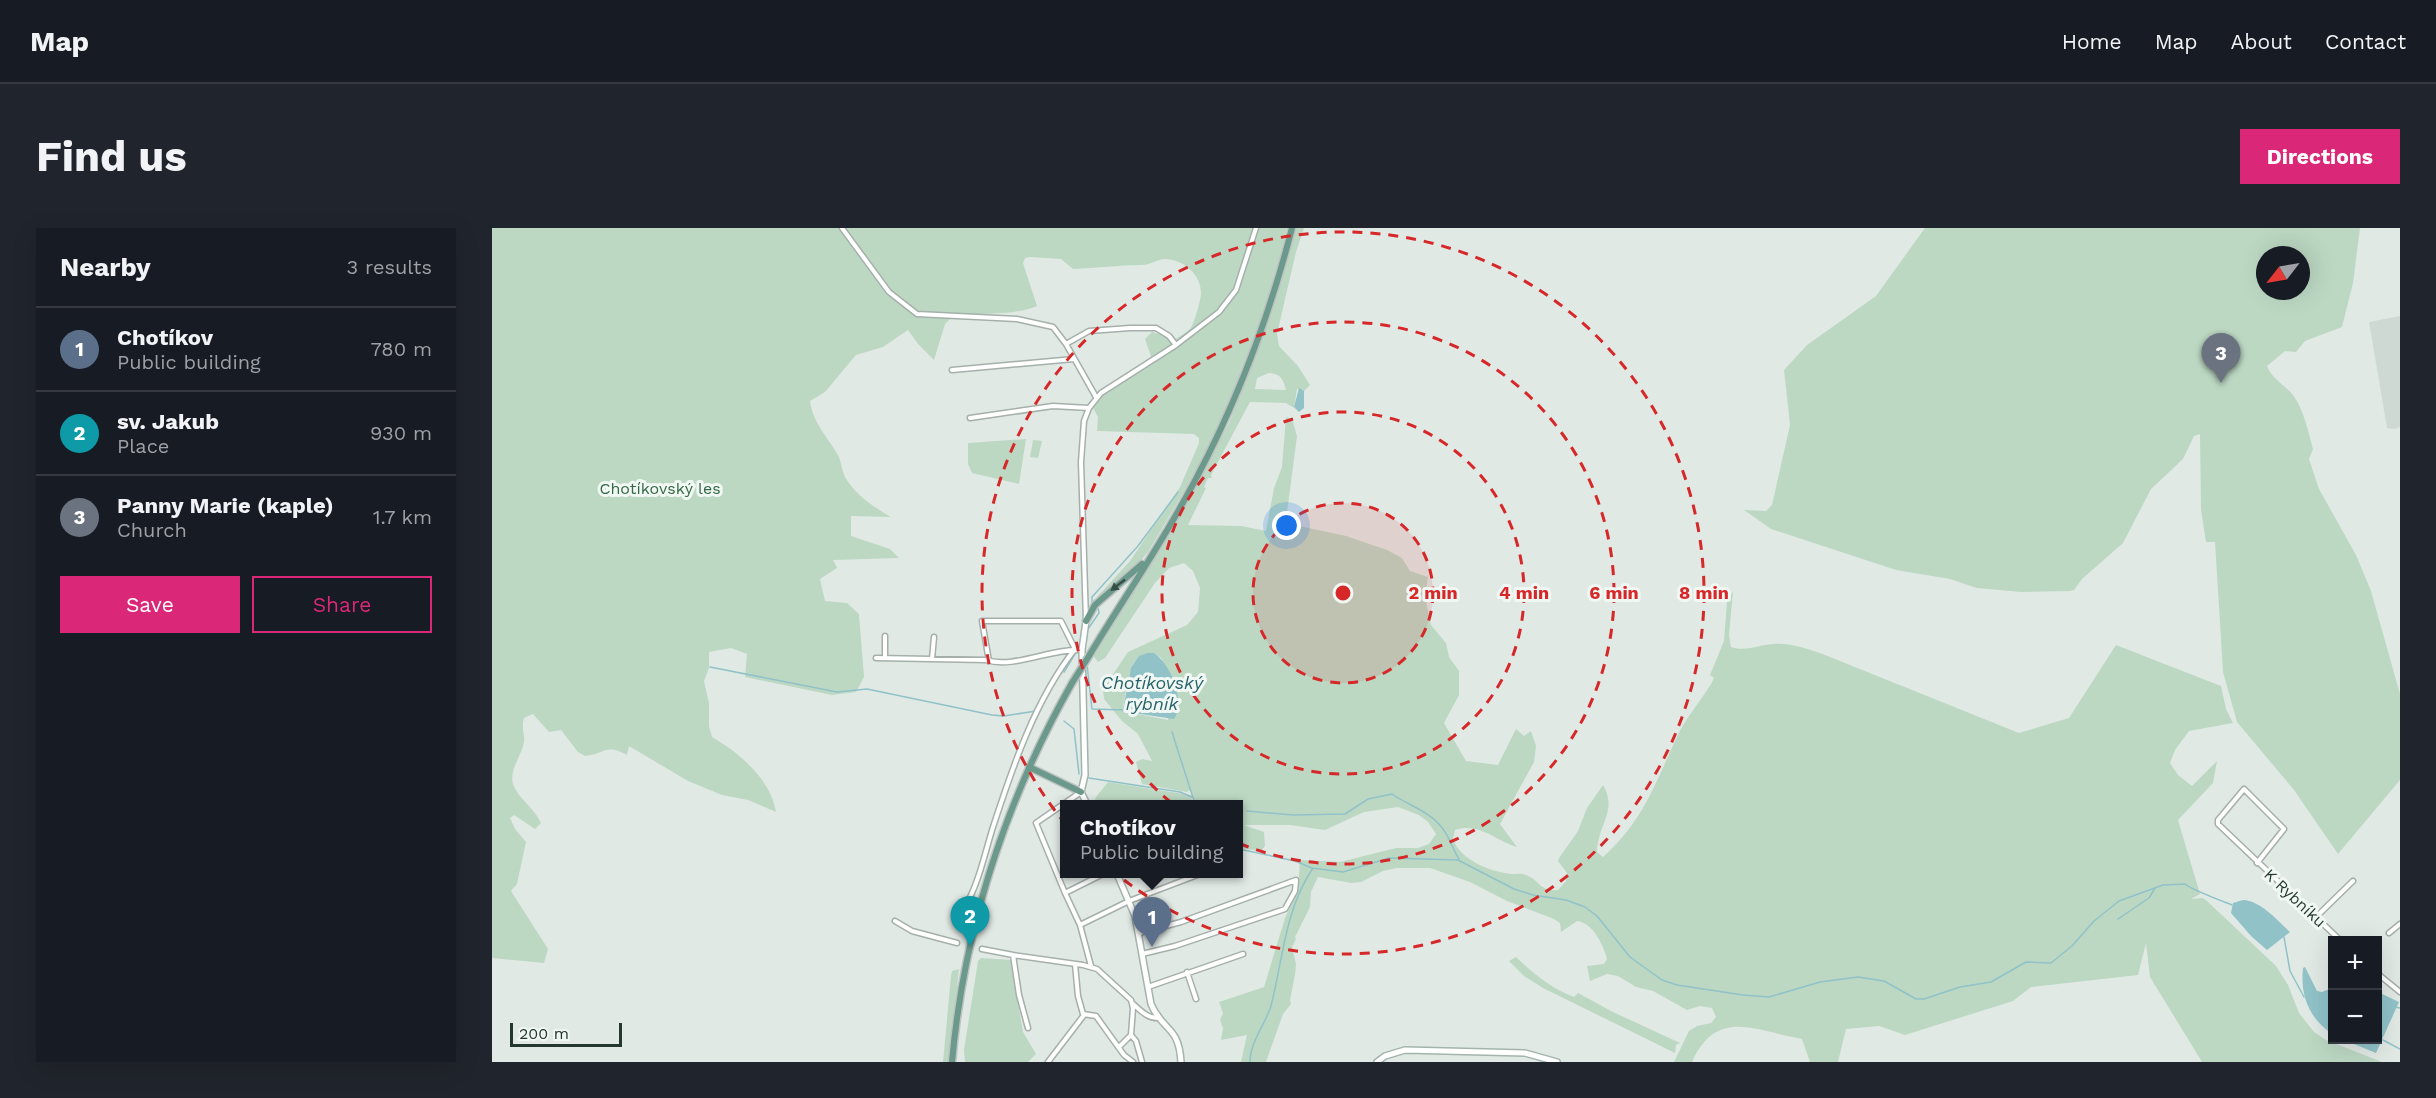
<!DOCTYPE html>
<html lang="en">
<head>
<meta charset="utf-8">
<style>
	:root { --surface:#171b24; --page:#20242c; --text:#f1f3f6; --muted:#9ea1a6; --line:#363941; --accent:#db2777 }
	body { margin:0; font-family:"Work Sans",sans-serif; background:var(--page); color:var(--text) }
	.controls { position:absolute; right:18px; bottom:18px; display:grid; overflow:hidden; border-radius:0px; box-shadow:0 6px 24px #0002 }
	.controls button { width:54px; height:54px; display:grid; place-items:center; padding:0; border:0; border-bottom:2px solid var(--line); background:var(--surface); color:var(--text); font:30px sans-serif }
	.compass { position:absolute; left:1764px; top:18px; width:54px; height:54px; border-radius:50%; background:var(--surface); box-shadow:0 6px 24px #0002; rotate:239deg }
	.scale { position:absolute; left:18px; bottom:15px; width:112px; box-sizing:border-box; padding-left:6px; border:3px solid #243831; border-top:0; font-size:16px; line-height:21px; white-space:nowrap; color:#243831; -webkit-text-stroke:4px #f1f7f3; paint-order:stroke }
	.you { position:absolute; left:795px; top:298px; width:21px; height:21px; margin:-15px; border:4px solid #fff; border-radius:50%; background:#1a73e8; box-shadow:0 0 0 9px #1a73e833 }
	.badge { display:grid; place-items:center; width:39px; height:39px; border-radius:50%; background:var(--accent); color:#fff; font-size:20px; font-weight:700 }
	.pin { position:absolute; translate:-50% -50px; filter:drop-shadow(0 2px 3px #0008) }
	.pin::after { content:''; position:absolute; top:32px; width:21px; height:18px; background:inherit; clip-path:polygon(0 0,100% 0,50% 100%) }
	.popup { position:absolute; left:568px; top:572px; width:183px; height:78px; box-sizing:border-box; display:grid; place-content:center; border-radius:0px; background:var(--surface); filter:drop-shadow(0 2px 4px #0005); font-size:20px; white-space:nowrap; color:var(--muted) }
	.popup b { font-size:22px; color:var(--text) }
	.popup::after { content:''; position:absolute; left:50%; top:100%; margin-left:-12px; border:12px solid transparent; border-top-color:var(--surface) }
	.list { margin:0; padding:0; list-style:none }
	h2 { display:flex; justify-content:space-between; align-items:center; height:78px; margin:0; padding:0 24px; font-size:26px }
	h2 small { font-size:20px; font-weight:400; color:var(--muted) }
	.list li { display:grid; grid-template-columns:39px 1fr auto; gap:18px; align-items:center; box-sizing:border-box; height:84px; padding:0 24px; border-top:2px solid var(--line) }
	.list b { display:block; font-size:22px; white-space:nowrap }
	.list p { margin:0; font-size:20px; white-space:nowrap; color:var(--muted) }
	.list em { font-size:20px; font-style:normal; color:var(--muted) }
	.actions { display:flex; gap:12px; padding:18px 24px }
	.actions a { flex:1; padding:14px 0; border:2px solid var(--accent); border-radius:0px; text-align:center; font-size:21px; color:var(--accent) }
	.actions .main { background:var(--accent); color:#fff }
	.map { position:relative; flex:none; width:1908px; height:834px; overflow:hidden; border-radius:0px }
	header { display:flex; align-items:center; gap:36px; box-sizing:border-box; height:84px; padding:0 30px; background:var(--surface); border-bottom:2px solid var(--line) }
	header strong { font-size:28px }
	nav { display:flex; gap:33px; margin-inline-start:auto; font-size:21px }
	.intro { display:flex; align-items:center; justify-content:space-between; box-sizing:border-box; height:144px; padding:0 36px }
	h1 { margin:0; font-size:42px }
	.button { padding:15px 27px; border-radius:0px; background:var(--accent); color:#fff; font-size:21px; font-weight:700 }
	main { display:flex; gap:36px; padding:0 36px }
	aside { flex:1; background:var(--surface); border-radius:0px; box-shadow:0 6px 24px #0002 }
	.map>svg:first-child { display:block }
	.built { fill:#cfd9d4 }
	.green { fill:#bcd8c3; fill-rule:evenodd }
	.water { fill:#90c2c8 }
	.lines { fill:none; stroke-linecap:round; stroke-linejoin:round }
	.stream { stroke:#90c2c8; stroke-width:1.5 }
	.street-casing { stroke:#a5b0ab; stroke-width:7 }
	.secondary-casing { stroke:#a2b4ac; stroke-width:8 }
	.primary-casing { stroke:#bdc3c1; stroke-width:9 }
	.street { stroke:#fff; stroke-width:4 }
	.secondary { stroke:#fff; stroke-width:5 }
	.primary { stroke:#6b998b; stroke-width:6 }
	.primary-bridge-casing { stroke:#bdc3c1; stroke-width:9; stroke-linecap:butt }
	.primary-bridge { stroke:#6b998b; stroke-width:6 }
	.oneway { fill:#365048 }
	.ring { fill:none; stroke:#d62828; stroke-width:3; stroke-dasharray:10 8 }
	.labels { text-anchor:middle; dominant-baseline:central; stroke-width:6; stroke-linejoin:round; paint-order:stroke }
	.park-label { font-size:16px; fill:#336946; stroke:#f1f7f3 }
	.street-label { font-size:16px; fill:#243831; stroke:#f1f7f3 }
	.water-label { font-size:18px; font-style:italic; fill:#26636c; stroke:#f1f7f3 }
	.centre { fill:#d62828; stroke:#f1f7f3; stroke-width:3 }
	.ring-label { font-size:18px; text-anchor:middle; font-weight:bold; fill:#d62828; stroke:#f1f7f3; stroke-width:6; stroke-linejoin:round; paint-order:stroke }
</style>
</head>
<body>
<header>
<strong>Map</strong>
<nav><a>Home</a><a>Map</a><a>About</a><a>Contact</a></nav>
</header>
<div class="intro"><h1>Find us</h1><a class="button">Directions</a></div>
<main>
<aside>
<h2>Nearby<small>3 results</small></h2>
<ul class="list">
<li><span class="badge" style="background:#5c6f8a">1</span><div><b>Chotíkov</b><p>Public building</p></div><em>780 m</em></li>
<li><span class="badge" style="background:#0f9aa8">2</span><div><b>sv. Jakub</b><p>Place</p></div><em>930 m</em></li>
<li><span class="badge" style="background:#6b7280">3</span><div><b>Panny Marie (kaple)</b><p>Church</p></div><em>1.7 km</em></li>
</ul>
<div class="actions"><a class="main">Save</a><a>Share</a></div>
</aside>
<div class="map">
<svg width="1908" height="834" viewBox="0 0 1908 834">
	<rect width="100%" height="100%" fill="#e1e9e5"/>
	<!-- built -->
	<path class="built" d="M1908 88V199L1902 201 1895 200 1877 94Z"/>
	<!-- green -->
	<path class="green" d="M0 0H795C780 65 759 131 730 192 708 237 682 281 656 324L644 338 609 369H605L638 333 688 259 707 215V210L702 206 605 203 606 189 600 178C612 158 641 146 661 134L653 111 660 104 684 111C688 108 695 104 699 100 702 95 709 72 709 65 709 46 691 31 672 31 665 32 657 37 650 37 627 37 604 40 581 41L569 31 538 29 533 30 531 35 545 78C518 89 488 83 459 90L453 96 442 132 426 116 416 102 391 119 364 127 333 164 318 173C321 195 335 208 346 227 349 233 350 242 353 249 363 267 382 279 399 289L359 288V308L398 321 407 330 341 332 345 340 328 351 333 373 355 375 367 386 372 449 364 464 340 467 253 449 255 426 239 420 217 424V440L212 453 217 475V498L220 509C248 525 279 552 284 584L256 572 230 567 196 553 137 518 135 527C114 515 113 526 93 528L86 524 69 502 57 504 41 486 32 490C29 499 33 506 32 514 30 527 17 542 21 556 26 571 43 580 49 595L43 601 22 587 18 590 23 601 34 614 25 656 19 663 56 721 52 735 0 730Z
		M802 0H812L804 24 785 106 787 118 806 138 818 157 812 163 805 161 802 180 794 175 758 174 719 247 720 250H716L712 259 714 260 696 297 749 298 774 303 782 260 790 239 794 189 800 191 805 208 795 285 798 296 854 308 895 322 910 330 918 343 936 349 933 369 939 397 954 415 957 429 967 443V467L952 495 974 533 1006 537 1024 501 1032 508 1039 503 1044 518 1042 534 1008 596 1025 619C1003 613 988 594 963 602L961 611C968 632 999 644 1019 646 1024 646 1029 645 1034 647 1048 652 1047 664 1066 662L1074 653 1075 645 1066 633 1067 630 1086 603 1095 580 1111 557C1126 583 1106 596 1105 624L1111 629C1151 593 1162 558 1184 511 1192 492 1208 474 1219 456L1222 450 1218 447 1232 413 1235 374 1241 363 1237 407 1239 419C1252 424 1267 417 1281 416 1298 415 1312 420 1328 425L1527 505 1577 490 1624 417 1729 458 1734 481 1741 495 1697 503 1683 522 1678 535 1686 547 1700 558 1725 533 1721 555 1686 592 1708 666 1699 671 1711 670 1715 673 1784 738 1796 757 1807 785 1822 804 1834 812 1890 834H1710L1658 749 1654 715 1646 747 1539 759 1521 773 1413 807 1387 798 1354 801 1346 834H1318L1310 811C1263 803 1225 779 1200 834H1182L1197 803 1205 798 1219 795 1224 789 1220 780 1208 778 1195 782 1161 763 1144 759 1126 748 1115 746 1098 753 1095 738 1112 736 1115 731C1111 716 1101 695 1085 693L1069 704 1068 695 1062 691 1015 673 978 654 938 640H905L891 643 869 654 859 655 826 649 819 664 818 679 803 709 804 711 800 719 804 736 803 747 798 772 799 776 791 786 774 834H749L755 807 729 812 731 800 728 792 731 785 727 774 772 759 793 690 806 662 808 632 848 634 904 620H926L937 616 944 606 936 594 927 587 906 579 872 584 833 602 798 597H752L772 604 773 618 769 623 747 620V576H704L698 562 695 564 650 556 644 534 650 531 660 533 646 506 630 493 612 471 611 461 636 424 695 397 706 384 708 360 701 343 692 335 677 340 663 355 613 430 606 434 600 426 674 309 737 195 766 122 793 40ZM777 145C789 146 791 151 794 162L763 161 765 150ZM655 425H662L670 431 676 492 635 484 631 478C636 459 635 432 655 425Z
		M1433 0H1868L1861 55 1850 99 1813 113 1804 124 1793 123 1775 138C1780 151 1793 157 1801 167 1812 182 1816 203 1821 221L1817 231 1827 261 1864 327 1879 363 1908 466V552L1846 626 1802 562 1745 494 1731 444 1723 314H1714L1709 282 1708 206 1702 208 1691 231 1659 261 1631 315 1590 351 1582 362 1578 363 1529 364 1485 360 1458 351 1404 342 1279 301 1252 282 1274 283 1280 277 1298 197 1292 142 1315 117 1384 68ZM1773 27H1809V63H1773Z
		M534 211 527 256 480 245 476 236V215Z
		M541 212 550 213 546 230 538 229Z
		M616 554 698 567 702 576H601L604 569Z
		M1024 729C1042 746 1059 760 1082 769L1086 765 1121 784 1188 815 1184 817 1183 825 1051 760 1032 748 1017 733Z
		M489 730 519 732 531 804 544 826 536 834H473L472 822 486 733Z
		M467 741 457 834H451L459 748 460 743Z"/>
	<!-- water -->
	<path class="water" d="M807 160 812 163V180L807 184 802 179Z
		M655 425H662C679 437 694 473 682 491L635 484 631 481 639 440 647 428Z
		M1751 672C1769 673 1785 692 1798 704L1775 722 1759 708 1739 685 1741 675Z
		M1813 739 1825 763 1830 764 1840 760V806C1817 790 1808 768 1811 740Z
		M1886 764 1907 774 1884 825 1852 812H1886Z"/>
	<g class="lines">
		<!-- stream -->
		<path class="stream" d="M600 374V369L646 318 686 264
			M596 401 607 385 606 379
			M595 436 600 481 633 482
			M218 439 345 464 375 461 500 487 512 488 544 483
			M572 444 583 426
			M572 493 582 501 587 546
			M680 504 703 576
			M597 550 688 564 700 569
			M755 583 801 587 853 586 876 571 900 566C917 578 938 583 951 601 958 610 961 622 967 631
			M747 621 803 633 820 640 851 644 897 630 966 632 1022 661 1041 667 1074 672 1093 679 1105 688 1138 729 1170 752 1185 757 1251 767 1277 769 1328 754 1366 749 1392 753 1424 771H1432L1468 759 1499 754 1534 734 1559 735 1580 718 1602 693 1627 673 1671 657 1693 656C1698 661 1730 673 1740 677
			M1626 691 1657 670 1663 660
			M1792 709 1798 743 1812 769
			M1903 779 1908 780
			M1891 812 1908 821
			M758 834C758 814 773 797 779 778 791 731 793 681 821 640"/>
		<!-- street casing -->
		<g class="street-casing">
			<path id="street" d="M350 0 397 64 425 86 525 91 561 99 574 116 604 169
				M574 116 597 103 638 100H664L677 108 684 117
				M460 142 582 131
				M478 190 561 178 597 180
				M594 393 589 234 592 193 597 180 609 165 684 117 727 84 744 62 764 0
				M384 430 494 432C522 441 559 420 590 422
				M393 430V408
				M440 431 442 409
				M497 433 490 393H569L583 421
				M1765 635 1792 601 1752 561 1726 592V596L1848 712
				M573 665 544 595 589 564
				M1823 690 1861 653
				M464 692C485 666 491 631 501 599 521 538 543 472 583 421
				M403 693 420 703 465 715
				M588 697 637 673 708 646
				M647 705 689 694 804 652 803 663 793 681 683 718 650 726
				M1897 705 1908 696
				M490 721 521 727 591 737 605 741 639 772 641 780 639 807 644 813 650 834
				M521 727 527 767 536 800
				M583 736 586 768 591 786 604 788 632 827 641 834
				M599 738 588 697 573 665 611 646
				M695 744 704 771
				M1886 746 1908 764
				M656 759 751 726
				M640 775C648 782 656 791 667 790
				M627 819 639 807
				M556 834 592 787"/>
		</g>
		<!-- secondary casing -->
		<g class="secondary-casing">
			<path id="secondary" d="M594 393 590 422 593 547 589 564 595 576
				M625 646 643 688 659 776C670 803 687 797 689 834
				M885 834 893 828 913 822 1033 825 1065 834"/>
		</g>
		<!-- primary casing -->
		<g class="primary-casing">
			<path id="primary" d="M594 393 603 377 650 336
				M597 428C627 378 660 330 688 280 738 192 775 98 800 0
				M537 539 589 564
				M460 834C472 700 514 572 580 455"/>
		</g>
		<!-- street -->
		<use href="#street" class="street"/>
		<!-- secondary -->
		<use href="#secondary" class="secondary"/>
		<!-- primary -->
		<use href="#primary" class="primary"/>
		<!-- primary-bridge casing -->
		<g class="primary-bridge-casing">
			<path id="primary-bridge" d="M580 455 597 428"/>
		</g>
		<!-- primary-bridge -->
		<use href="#primary-bridge" class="primary-bridge"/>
	</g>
	<!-- one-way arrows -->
	<defs><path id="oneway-solid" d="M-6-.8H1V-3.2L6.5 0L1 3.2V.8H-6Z" transform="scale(1.5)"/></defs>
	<use class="oneway" href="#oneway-solid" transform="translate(626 357) rotate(142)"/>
	<!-- distance rings -->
	<circle cx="851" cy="365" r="90" fill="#d62828" fill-opacity=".12"/>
	<g class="ring">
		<circle cx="851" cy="365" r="90"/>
		<circle cx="851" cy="365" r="181"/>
		<circle cx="851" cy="365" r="271"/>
		<circle cx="851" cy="365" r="361"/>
	</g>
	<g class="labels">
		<!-- park labels -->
		<g class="park-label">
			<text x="168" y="260">Chotíkovský les</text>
		</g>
		<!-- street labels -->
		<g class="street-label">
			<text transform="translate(1803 670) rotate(43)">K Rybníku</text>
		</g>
		<!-- water labels -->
		<g class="water-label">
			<text x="660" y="454">Chotíkovský<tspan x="660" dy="21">rybník</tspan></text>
		</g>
	</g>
	<circle cx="851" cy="365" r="9" class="centre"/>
	<g class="ring-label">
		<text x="941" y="371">2 min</text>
		<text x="1032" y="371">4 min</text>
		<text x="1122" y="371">6 min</text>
		<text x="1212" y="371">8 min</text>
	</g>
</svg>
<div class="controls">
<button>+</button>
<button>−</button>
</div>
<svg class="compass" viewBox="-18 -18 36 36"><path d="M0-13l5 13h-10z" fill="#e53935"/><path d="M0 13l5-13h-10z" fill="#9ea1a6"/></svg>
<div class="scale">200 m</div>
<div class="you"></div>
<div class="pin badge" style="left:660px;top:719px;background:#5c6f8a">1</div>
<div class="popup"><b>Chotíkov</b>Public building</div>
<div class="pin badge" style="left:478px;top:718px;background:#0f9aa8">2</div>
<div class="pin badge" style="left:1729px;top:155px;background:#6b7280">3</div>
</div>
</main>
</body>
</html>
